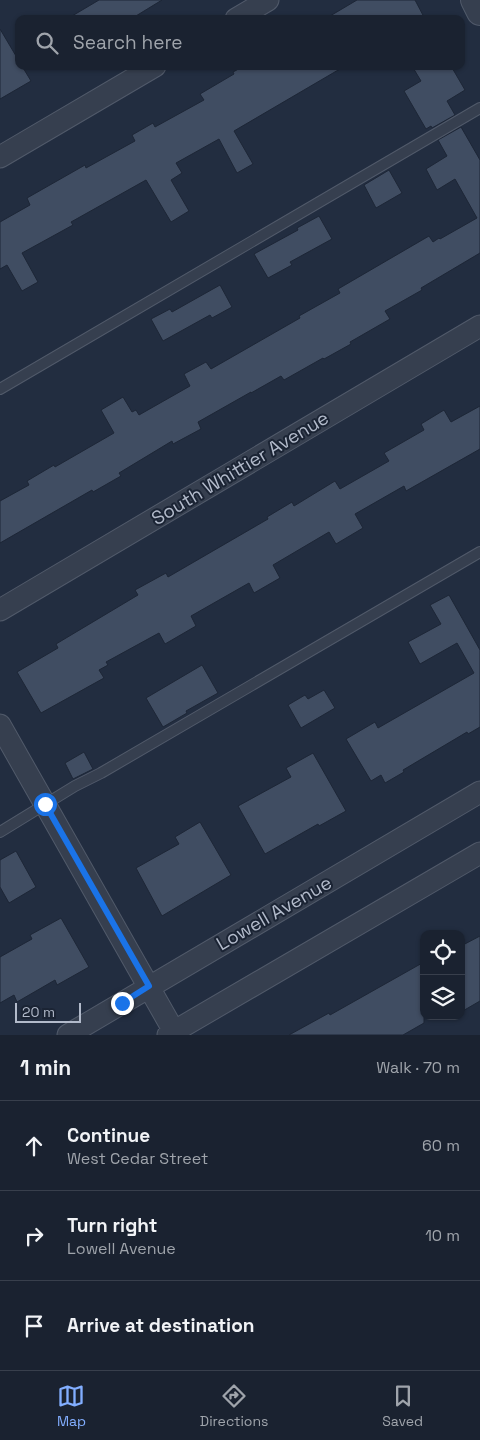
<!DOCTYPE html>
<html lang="en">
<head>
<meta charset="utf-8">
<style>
	:root { --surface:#1a2230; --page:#232a38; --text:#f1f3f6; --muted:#9fa4ab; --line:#383f4c; --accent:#82aeff }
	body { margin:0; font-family:"Space Grotesk",sans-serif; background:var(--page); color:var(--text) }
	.controls { position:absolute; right:15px; bottom:15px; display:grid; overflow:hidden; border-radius:10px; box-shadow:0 1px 4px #0004 }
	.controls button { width:45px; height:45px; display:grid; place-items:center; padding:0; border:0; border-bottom:1px solid var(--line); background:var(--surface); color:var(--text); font:25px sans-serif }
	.scale { position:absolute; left:15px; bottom:12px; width:66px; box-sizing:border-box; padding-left:5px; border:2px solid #b2baca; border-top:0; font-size:14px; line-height:18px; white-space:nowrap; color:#b2baca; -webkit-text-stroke:4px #1b2434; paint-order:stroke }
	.stop { position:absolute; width:15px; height:15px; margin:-11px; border:4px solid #1a73e8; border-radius:50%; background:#fff }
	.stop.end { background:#1a73e8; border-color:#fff; box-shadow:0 1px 5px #0008 }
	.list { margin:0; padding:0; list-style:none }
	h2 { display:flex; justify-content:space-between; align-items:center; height:65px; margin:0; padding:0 20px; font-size:21px }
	h2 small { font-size:16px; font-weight:400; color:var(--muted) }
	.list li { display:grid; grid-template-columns:32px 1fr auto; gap:15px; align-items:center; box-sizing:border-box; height:90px; padding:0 20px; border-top:1px solid var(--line) }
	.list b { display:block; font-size:19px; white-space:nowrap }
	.list p { margin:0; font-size:16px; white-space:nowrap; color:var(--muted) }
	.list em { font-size:16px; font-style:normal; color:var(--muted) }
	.icon { flex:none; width:28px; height:28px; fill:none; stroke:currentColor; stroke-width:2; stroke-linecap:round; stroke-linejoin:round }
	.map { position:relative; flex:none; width:480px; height:1035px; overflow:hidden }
	.search { position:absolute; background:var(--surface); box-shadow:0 1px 4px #0004; left:15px; right:15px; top:15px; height:55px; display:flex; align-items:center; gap:12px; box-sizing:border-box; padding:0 18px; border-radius:10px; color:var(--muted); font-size:19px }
	.sheet { height:335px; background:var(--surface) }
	nav { display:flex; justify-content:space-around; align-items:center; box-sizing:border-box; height:70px; border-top:1px solid var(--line); background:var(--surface); font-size:14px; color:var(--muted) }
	nav a { display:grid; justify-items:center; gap:2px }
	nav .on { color:var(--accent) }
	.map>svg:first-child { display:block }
	.building { fill:#404d62; stroke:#1d2636 }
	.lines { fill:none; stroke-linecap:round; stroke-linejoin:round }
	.service-casing { stroke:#515a6a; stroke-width:12 }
	.minor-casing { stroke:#515a6a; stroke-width:23 }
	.tertiary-casing { stroke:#515a6a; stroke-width:28 }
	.service { stroke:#363f4f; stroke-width:10 }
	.minor { stroke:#363f4f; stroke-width:21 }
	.tertiary { stroke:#363f4f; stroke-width:26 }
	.route { stroke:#1a73e8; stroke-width:6 }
	.labels { text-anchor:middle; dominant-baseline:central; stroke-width:4; stroke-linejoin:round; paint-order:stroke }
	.street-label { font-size:19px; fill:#b2baca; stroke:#1b2434 }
</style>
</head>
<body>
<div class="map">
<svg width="480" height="1035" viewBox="0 0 480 1035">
	<rect width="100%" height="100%" fill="#222d40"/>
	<!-- building -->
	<path class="building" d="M99 0H162L131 19H67Z
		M357 0H415L425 19H325Z
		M0 29 19 61V66H22L31 81 0 99Z
		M244 66H345L234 131 253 164 237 173 219 139 176 163 182 173 171 180 189 211 171 222 146 180 71 222 73 225 22 253 38 282 22 291 7 265 0 269V222L30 205 27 198 85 165 86 168 135 141 132 135 153 123 155 127 204 100 200 94 234 74 233 72Z
		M412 66H451L465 90 447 101 455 115 432 128 431 126 426 129 404 91 421 81Z
		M461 127 480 160V253L421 288 422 290 385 311 390 319 350 342 351 344 324 359 323 358 284 380 281 376 251 393V392L198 422 201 429 173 444 172 441 119 473 121 476 93 492 92 490 0 543V501L29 485 27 481 54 465 55 467 114 433 101 410 123 397 132 412 136 410 139 415 190 386 184 374 206 362 211 369 300 318 299 316 340 293 338 289 429 236 433 242 439 238 440 239 477 218 455 179 437 190 426 169 447 156 438 140Z
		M389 170 402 193 376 208 364 185Z
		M319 216 332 239 290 262 292 265 268 278 254 254 298 230 297 228Z
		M220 285 232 307 212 318 210 315 163 341 151 319 170 309 172 312Z
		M480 406V449L406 491 404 486 355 514 363 528 336 544 329 532 273 565 280 578 254 593 249 583 191 616 196 626 165 644 159 633 106 662 108 665 99 670 104 678 41 713 17 672 58 648 56 644 138 595 135 590 166 573 168 577 268 519 267 517 292 502 294 506 335 481 340 489 389 461 384 453 424 430 421 424 444 410 451 422Z
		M449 595 480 650V727L468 734 467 732 403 770 404 772 385 783 381 775 371 781 346 739 375 722 378 728 474 673 457 643 420 664 408 642 441 624 430 605Z
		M202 665 218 693 186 711 187 713 163 727 146 698Z
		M324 690 335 708 301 728 288 705 305 695 308 699Z
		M84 752 93 769 73 779 65 763Z
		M313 753 346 811 319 826 318 824 265 854 238 806 291 777 286 768Z
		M200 822 231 875 162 916 136 868 179 844 175 837Z
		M16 851 36 887 9 903 0 887V860Z
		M61 918 89 967 57 985 55 980 17 1002 14 995 0 1003V957L32 939 30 935Z
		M480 936V1001L461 1012V946Z
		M424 962V1023L403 1035H289L329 1013 330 1015Z"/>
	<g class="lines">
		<!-- service casing -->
		<g class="service-casing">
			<path id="service" d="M0 389 480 108
				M0 832 75 786 101 773 480 552"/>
		</g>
		<!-- minor casing -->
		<g class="minor-casing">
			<path id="minor" d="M236 19 268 0
				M0 157 155 66
				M0 610 480 326
				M0 725 176 1035
				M68 1035 480 792
				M168 1035 480 853"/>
		</g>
		<!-- tertiary casing -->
		<g class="tertiary-casing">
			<path id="tertiary" d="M474 0 480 12"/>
		</g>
		<!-- service -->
		<use href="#service" class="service"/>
		<!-- minor -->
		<use href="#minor" class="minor"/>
		<!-- tertiary -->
		<use href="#tertiary" class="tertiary"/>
	</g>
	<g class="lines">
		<!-- route -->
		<path class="route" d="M45 804 149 986 122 1003"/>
	</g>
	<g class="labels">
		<!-- street labels -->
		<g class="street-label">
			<text transform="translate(240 468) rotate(-31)">South Whittier Avenue</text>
			<text transform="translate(274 913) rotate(-30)">Lowell Avenue</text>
		</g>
	</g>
</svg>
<div class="controls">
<button><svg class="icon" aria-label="locate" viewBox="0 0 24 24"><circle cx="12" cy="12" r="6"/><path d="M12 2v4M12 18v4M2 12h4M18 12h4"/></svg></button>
<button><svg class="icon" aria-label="layers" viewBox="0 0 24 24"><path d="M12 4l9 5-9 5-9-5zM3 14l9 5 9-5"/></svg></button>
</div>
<div class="scale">20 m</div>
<div class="stop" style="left:45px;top:804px"></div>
<div class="stop end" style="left:122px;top:1003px"></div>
<div class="search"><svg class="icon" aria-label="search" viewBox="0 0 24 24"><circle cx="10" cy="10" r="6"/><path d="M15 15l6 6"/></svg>Search here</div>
</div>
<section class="sheet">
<h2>1 min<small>Walk · 70 m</small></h2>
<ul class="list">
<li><svg class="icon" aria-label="ahead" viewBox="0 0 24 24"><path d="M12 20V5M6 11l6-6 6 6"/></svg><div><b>Continue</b><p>West Cedar Street</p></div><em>60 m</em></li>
<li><svg class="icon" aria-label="right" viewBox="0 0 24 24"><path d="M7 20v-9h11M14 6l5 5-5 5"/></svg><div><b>Turn right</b><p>Lowell Avenue</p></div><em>10 m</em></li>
<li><svg class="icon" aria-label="arrive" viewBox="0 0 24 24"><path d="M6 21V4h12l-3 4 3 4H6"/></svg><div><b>Arrive at destination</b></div></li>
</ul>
</section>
<nav>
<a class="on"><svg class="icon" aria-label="map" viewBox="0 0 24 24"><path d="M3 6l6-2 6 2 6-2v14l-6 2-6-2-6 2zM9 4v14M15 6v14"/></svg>Map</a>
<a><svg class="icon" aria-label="directions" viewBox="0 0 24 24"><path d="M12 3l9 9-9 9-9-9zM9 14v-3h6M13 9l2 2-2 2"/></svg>Directions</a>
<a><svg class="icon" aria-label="saved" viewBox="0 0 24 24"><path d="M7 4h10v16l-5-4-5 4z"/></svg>Saved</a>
</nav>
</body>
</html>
